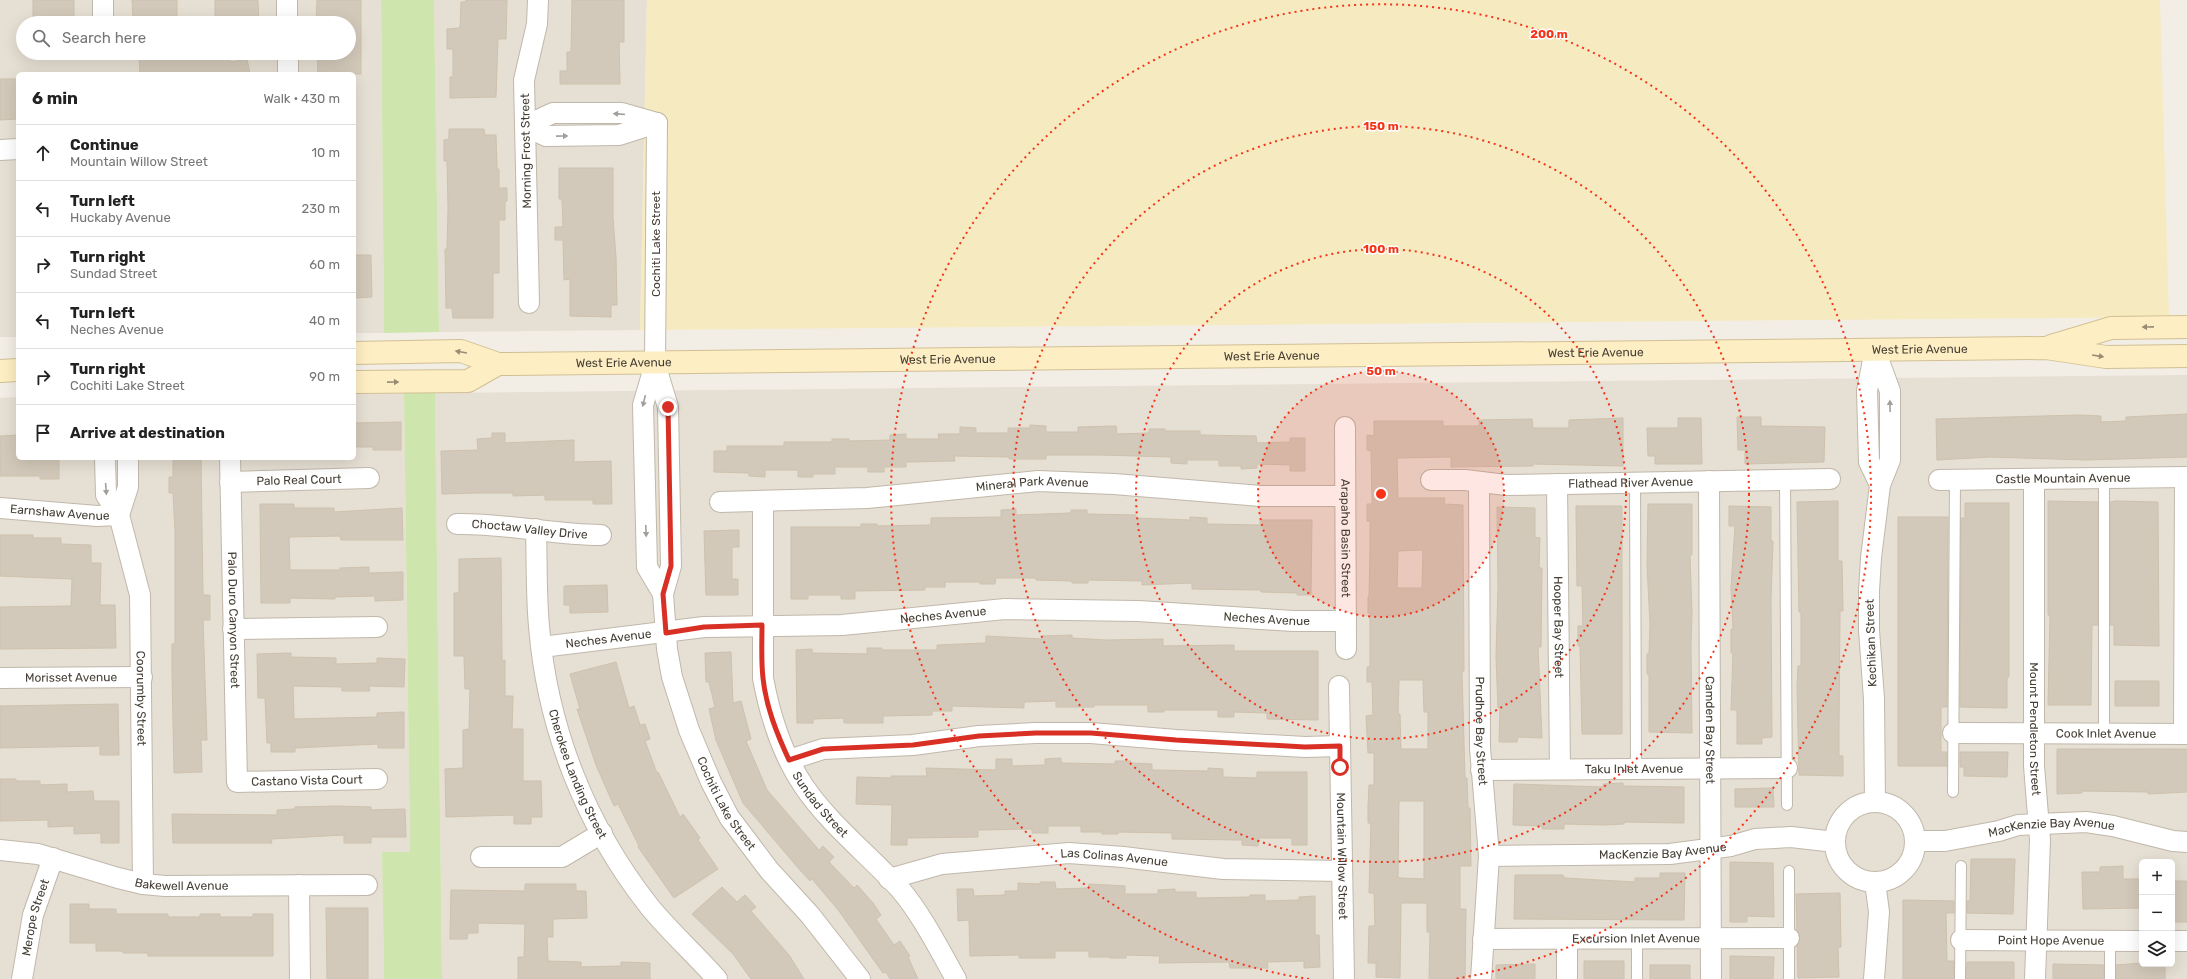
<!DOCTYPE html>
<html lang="en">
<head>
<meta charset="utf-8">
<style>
	:root { --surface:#fff; --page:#f6f6f6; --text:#222; --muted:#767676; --line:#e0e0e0 }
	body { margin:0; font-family:Rubik,sans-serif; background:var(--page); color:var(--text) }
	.controls { position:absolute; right:12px; bottom:12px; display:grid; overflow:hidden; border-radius:6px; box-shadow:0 4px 16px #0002 }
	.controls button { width:36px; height:36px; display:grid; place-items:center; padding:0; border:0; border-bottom:1px solid var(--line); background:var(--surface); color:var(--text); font:20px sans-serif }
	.stop { position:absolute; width:12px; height:12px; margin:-9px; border:3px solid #d93025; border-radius:50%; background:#fff }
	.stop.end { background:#d93025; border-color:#fff; box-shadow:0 1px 4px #0008 }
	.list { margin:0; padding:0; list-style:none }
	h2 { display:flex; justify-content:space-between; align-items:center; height:52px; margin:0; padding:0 16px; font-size:17px }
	h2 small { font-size:13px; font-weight:400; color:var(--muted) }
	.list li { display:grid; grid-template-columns:26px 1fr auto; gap:12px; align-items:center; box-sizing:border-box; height:56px; padding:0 16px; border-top:1px solid var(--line) }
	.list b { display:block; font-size:15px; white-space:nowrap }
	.list p { margin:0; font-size:13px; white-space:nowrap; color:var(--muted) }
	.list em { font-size:13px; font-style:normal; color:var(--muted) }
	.icon { flex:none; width:22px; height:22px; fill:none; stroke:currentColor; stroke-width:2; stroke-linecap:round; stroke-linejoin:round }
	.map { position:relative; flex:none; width:2187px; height:979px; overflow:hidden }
	.search { position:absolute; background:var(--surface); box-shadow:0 4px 16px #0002; left:16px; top:16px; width:340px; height:44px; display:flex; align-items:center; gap:10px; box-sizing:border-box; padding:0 14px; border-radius:22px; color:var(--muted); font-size:15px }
	.panel { position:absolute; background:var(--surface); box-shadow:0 4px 16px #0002; left:16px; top:72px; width:340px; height:388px; border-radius:6px }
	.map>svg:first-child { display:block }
	.residential { fill:#e6dfd3; fill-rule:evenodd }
	.green { fill:#cee6ad }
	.sand { fill:#f6eac0 }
	.building { fill:#d3c9ba; stroke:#cec1ae; fill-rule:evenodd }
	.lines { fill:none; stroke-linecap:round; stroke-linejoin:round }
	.lane-casing { stroke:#c0b8aa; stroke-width:12 }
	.street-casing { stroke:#c0b8aa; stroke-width:22 }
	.secondary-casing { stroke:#d2c095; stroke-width:24 }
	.lane { stroke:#fff; stroke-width:10 }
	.street { stroke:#fff; stroke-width:20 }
	.secondary { stroke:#feeec3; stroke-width:22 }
	.oneway { fill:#a29e9a }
	.oneway2 { fill:#988d74 }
	.route { stroke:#d93025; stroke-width:5 }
	.ring { fill:none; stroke:#f63317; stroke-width:2; stroke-dasharray:2 4 }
	.labels { text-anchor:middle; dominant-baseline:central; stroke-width:3; stroke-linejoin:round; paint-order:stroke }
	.street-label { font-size:12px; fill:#443e34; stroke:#fff }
	.centre { fill:#f63317; stroke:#fff; stroke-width:2 }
	.ring-label { font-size:12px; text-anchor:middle; font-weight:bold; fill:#f63317; stroke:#fff; stroke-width:3; stroke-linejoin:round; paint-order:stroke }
</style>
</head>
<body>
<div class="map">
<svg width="2187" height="979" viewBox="0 0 2187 979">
	<rect width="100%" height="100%" fill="#f2eee5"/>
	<!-- residential -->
	<path class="residential" d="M0 0H381L384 333H354V74H18V337H0ZM23 23H349V53H23Z
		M434 0H647L640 330 439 332Z
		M2187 375V979H442L435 393ZM2142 862H2172V964H2142Z
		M404 393 410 852 382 853 384 979H0V398L18 397V458H354V394Z"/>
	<!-- green -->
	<path class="green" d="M381 0H434L439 332 384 333Z
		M404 393H435L442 979H384L382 852H410Z"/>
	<!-- sand -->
	<path class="sand" d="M647 0H2160L2169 317 640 330Z"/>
	<!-- building -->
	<path class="building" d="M33 0H74V23H33Z
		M132 0H177V18L133 19Z
		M215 0H258L259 23H215Z
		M317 0H361V74H318L317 53H349V23H316Z
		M466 0H507L506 39H498L496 97 450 98V77H453V49H447V29L460 28 461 2H465Z
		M572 0H624V42H619L620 84H560V71H567V52H571Z
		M139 53H230V62L247 59 250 74H140Z
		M0 79H18V119L0 120Z
		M449 129H484L485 135H496L497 169H499V188H507V201H505V220H499V273H493V318H453L452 308H446L445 249H447L448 208 447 161H444V140L449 139Z
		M559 168H613V218L616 257 617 305H611V317L570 316V279L564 280 563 240H555V227H563L562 199H559Z
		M354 255H371L372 297 354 298Z
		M2187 414V457L2086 460 1990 457 1937 460 1936 419 2079 415 2101 416V422L2126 421V417Z
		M1737 417H1761V426L1825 427 1824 462 1745 464V450H1738Z
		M1623 418V466L1533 464V466L1451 467V457L1397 458 1398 498H1445L1444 504 1463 505 1464 671H1462L1465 778H1467L1468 808H1470L1471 866H1460V909H1466L1465 979H1429L1430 932H1427V903H1401L1400 978 1376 977V963H1368L1369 926H1375L1374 893H1369L1371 823H1368V807L1369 785H1374V753H1368L1366 716 1373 715 1372 682H1367V667H1370V613H1368V597H1369L1370 549V521H1367V504H1372L1371 451 1367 450V435L1374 436V421H1443V426H1479V420L1532 419 1533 428H1569V420ZM1423 550 1422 588H1397L1398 551ZM1399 680H1423L1424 712H1428V749H1401L1400 714H1398ZM1399 801H1424V879L1400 878 1398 877Z
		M1678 418H1701L1702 464H1655V456H1648L1647 428H1678Z
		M401 422V450H373V447H354V423Z
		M1030 425 1046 426V432H1078V427L1116 426 1117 434 1149 433V429H1165V431H1200V435L1256 436 1257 443 1290 442V438H1305V471H1290V465L1257 464V468L1241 469V466H1219V460H1187V464L1171 463V457L1101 455H1046V459H1009V457L954 456 955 461 906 462V467H884V472H868V467H835V474H813V477H798V470H765V477L749 476V473L714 472V451H727V446H784V442H832V439H849V441L890 440V435L906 434V439H939L938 434H960V427L976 428V433H1008V428H1030Z
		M492 433H505V443L574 440V462L611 461 612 504H593V500H545V495L513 496V493H479L442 494 441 451 478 450 477 439 492 438Z
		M18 435V458H59V479H40V476H0V436Z
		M173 458H201L203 595H210V620H203L207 740H201L202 772 174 773 172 672V644H175V532L173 493H169V477H173Z
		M1838 501V561H1842L1843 611H1840L1839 726V756H1843V776L1799 775 1797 686 1798 666H1801V612H1799L1797 502Z
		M2048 501 2098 502V625H2092L2091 705H2048L2050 615H2048Z
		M2116 501 2158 502 2159 646 2114 645V625H2110V502Z
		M1965 503H2009V677H2007V708L1960 707 1961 518H1965Z
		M260 504H294V508H334V512L402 508 403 540H341L340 536 289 537 290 570H340V568L369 567V573L403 572V600L375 601V596L335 597V599L290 598V603H261Z
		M1648 504H1692V555H1690L1692 613 1691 646 1692 733 1649 732V674H1647V654H1649L1650 624 1647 564Z
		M1576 506H1622V734H1582L1580 646H1578V626H1583L1582 586H1577Z
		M1729 506 1771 507V541H1773L1771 599 1772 737 1762 738V744H1737V710H1731L1733 653H1731V629L1733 630 1731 588 1735 526H1729Z
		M1497 507 1535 508V537L1540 538 1539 568H1542L1541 647H1538L1542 738 1518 737 1517 742H1499L1500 708H1498L1496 657 1498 587Z
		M1016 509V515L1071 513V510H1087V514L1136 515V518L1190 520V517L1207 518V524L1260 525V520H1312L1311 595H1297V593L1261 592V590L1192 589V583L1142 585V581L1088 580V583H1072V581L1036 580V578H996L995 584H980V582H945V587H925V590L855 591V599H841V595H808V599H791V527H861V524H877V526L931 525V518L1001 517V510Z
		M1898 517H1948L1947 707H1941V752H1947V766H1898Z
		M739 530V547H732V579H738V595H706L704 531Z
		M0 535H33V538H61V544L91 545V563H101L100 605H115L116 648 0 649V607L71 606 72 579 0 576Z
		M501 558 502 661 505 660V696H513L512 729H523V781H541L542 817H531V824H514V815L446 817 445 769 463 768V730L469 729 470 689H465L464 656H454V593H459V559Z
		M607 585 608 612 570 613V605H564V586Z
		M1072 635V638L1106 640 1163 639V646L1234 645V651H1318V720L1267 719V713L1234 712V717H1218V710H1164V712H1148V705H1094V707H1056V701L1024 702V708L952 706V711H932V715L883 716V723H844V718L813 719V723H797L796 650 812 649V653L867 654V648H882V650H937V645L986 643V636L1042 639V636Z
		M731 652 733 703 741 701 751 739 746 741 767 790 819 850 823 846 834 857 829 862 854 888 857 885 873 903 881 915 876 919 894 945 900 941 910 956 908 957 918 979H890L886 972 883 973 839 911 812 879 810 881 799 869 743 803 716 740 709 709 715 707 709 682H706L705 653Z
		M291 653V657L336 658V664L377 663V658L405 659 404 687 369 686 370 691H342V687L293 686 294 719 377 717V713L404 712V748H378V744L295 748V752H271V743H267L265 698H258L257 654Z
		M616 662 629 708 634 706 640 725 645 724 650 739 645 741 657 773 658 772 680 817 683 814 700 838 698 840 718 869 674 898 638 847 639 846 618 804 614 806 596 765 577 709H580L570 674Z
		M2115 681H2159V706H2115Z
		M118 704 119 755H100V746L0 748V706Z
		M2057 749H2187V792L2148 794V792L2082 791V793L2057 794Z
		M1960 752H2008L2007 777 1964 776V767H1960Z
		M1061 758V763L1115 764V761H1131V763L1152 764V770L1208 771V768L1223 769V777L1257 778V772H1307V845H1292V838H1259L1258 846 1242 845V840L1172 839V833L1118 832V834H1102V832H1081V826H1048V833H1032V829L978 830V837L907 838V845H891L892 805 856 804 857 777 891 778V776H927L926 768 996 770V759H1012V766L1045 765V759Z
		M0 779H16V781H40V785L67 784V792L93 791 94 801H119V843H101V833L74 834V826L48 827V820L0 821Z
		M1623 783V786L1684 787V823L1624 822V824L1604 825 1564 824V829H1542V826L1513 825 1514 784 1603 787V784Z
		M1773 788 1774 807H1735V789Z
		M338 806 371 807V810L405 809 406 837H371V843H344V835L271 839 272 843H173L172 814 277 815V810L295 809V807Z
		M1971 859H2015L2013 914 1967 913V901H1970Z
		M1730 862 1773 863 1774 917 1747 916V922H1730Z
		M2123 866V879H2142V908L2083 909 2082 872H2100V867Z
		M1660 873H1685L1684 920 1514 919 1515 875H1563L1564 878 1635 882V878H1660Z
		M2172 881H2187V922H2172Z
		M1040 882H1055L1056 889 1088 888 1089 884 1125 886V894H1158V890L1175 889V892H1196V898L1250 897V895H1265V901L1299 900V897L1315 896V935H1319L1320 967 1304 968V961L1267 962 1268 968H1230L1229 962 1159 963 1160 956 1126 955V958H1110V957H1089V951H1055V958H1019V955L970 956 969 920 958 921 957 889H973L974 896 1005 895V891H1018V883L1040 884Z
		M525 884H576V891H586L587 918 553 919V937H547L548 961 581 962V967L621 966V962L650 963V979H518V957H524L525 924 478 923V933H468L467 939H450L451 890 525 891Z
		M722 887 737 902 745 895 756 907 751 911 789 955 804 979H751L733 954 692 914Z
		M1840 893 1841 947H1838L1839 977 1798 978 1797 945 1800 938 1797 930 1796 894Z
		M1903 900 1954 901V913H1946L1947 961H1954V979H1903Z
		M70 904H89V909H116V914H168V917H200V914H220V917H253V914H273V956H148V953H123V951H96V943H70Z
		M326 908H368V979H327Z
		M1730 956 1774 957 1773 979H1730Z
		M1584 961H1624V979H1584Z
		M1967 962H2014V979H1966Z
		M2142 963 2165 964V979H2116V965Z
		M1535 964V979H1496V965Z
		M2053 964 2104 965V979H2053Z
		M1650 965H1690V979H1650Z"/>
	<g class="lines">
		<!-- lane casing -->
		<g class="lane-casing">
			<path id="lane" d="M2104 478V733
				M1785 480 1787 805
				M1635 483 1636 769
				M1953 792 1955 480
				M1789 871V979
				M1637 938V979
				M1960 979 1961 866
				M2110 979V940"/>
		</g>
		<!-- street casing -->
		<g class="street-casing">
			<g id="street">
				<path d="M103 0V23"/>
				<path d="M287 0V23"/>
				<path d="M288 53V74"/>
				<path d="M657 123 655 364 643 405 647 567 663 594"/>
				<path d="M525 126 553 113H622L657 123"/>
				<path d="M525 126 546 136 619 135 657 123"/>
				<path d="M0 150 18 149"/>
				<path d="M529 303 524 80 537 24 538 0"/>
				<path d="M1875 350 1867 391 1869 462 1880 485"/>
				<path id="s1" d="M655 364 668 407 671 566 663 594 667 649 672 677 689 730 711 782 729 817 769 870 810 915 860 979"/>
				<path id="s2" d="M1345 427 1346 649"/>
				<path id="s3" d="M105 458 106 495 119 515 140 595 143 884"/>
				<path id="s4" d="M230 458 237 782 377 779"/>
				<path id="s5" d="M2034 479V766L2040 840 2035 979"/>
				<path id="s6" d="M1431 480H1465L1506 485 1830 479"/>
				<path id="s7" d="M1939 480 2187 477"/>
				<path id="s8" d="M1709 481 1711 979"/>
				<path id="s9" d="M230 482 369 478"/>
				<path id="s10" d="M1479 482 1480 748 1489 856 1481 979"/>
				<path id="s11" d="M1557 484 1560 769"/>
				<path id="s12" d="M763 501V678C770 716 781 752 803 785 829 824 868 854 900 889 922 915 939 949 956 979"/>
				<path id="s13" d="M720 502 867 498 1038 481 1114 484 1261 496H1345"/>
				<path id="s14" d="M0 508 97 516 119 515"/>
				<path d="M119 515 128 487V458"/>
				<path id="s15" d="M457 524C506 523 553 535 601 535"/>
				<path id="s16" d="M536 529C537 561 536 594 539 626 547 728 586 826 649 906 670 932 695 954 717 979"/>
				<path d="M233 629 377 627"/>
				<path id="s17" d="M542 647 704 627 842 625 1005 609 1138 611 1293 621H1346"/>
				<path id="s18" d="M0 678 142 677"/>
				<path id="s19" d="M1339 686 1344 979"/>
				<path id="s20" d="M1953 733 2187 734"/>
				<path d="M2184 734 2185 477"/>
				<path d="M789 760 823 749 913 745 979 736 1035 733H1091L1176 740 1305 747 1340 746"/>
				<path id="s21" d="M1481 770 1787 768"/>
				<path d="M1875 802 1874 699 1869 630V591L1871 558 1880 485 1890 460V391L1875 350"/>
				<circle cx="1875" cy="842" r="40"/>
				<path id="s22" d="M1915 841H1945L1999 831 2018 825 2086 822 2113 826 2173 841 2187 842"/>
				<path id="s23" d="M0 850 38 854 118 878 143 884 165 886 367 885"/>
				<path id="s24" d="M1489 856 1670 854 1731 846 1755 839 1791 837 1835 842"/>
				<path d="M481 857H562L602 833"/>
				<path id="s25" d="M889 879 942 864 1069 853 1123 857 1223 869 1342 871"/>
				<path d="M299 885 300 979"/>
				<path id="s26" d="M1483 939 1789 938"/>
				<path id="s27" d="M1961 940 2142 941"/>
				<path d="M2172 941H2187"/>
				<path id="s28" d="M22 979 33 915 53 858"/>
				<path d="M1567 979V939"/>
				<path d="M1874 979 1879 912 1875 882"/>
			</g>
		</g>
		<!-- secondary casing -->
		<g class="secondary-casing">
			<g id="secondary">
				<path d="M2051 346 2111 328 2187 327"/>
				<path id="s29" d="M354 353 461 351 498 364 2046 348 2106 357 2187 356"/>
				<path d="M0 371 18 370"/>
				<path d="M354 382 468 381 498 364"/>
			</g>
		</g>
		<!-- lane -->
		<use href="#lane" class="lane"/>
		<!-- street -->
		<use href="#street" class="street"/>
		<!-- secondary -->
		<use href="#secondary" class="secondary"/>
	</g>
	<!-- one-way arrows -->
	<defs><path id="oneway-solid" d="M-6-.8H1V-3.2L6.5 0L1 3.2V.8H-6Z"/></defs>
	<g class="oneway">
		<use href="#oneway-solid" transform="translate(619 114) rotate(-175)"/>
		<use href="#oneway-solid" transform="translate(562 136) rotate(-1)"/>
		<use href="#oneway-solid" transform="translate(644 401) rotate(103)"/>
		<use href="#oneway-solid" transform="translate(1890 406) rotate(-91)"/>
		<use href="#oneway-solid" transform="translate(106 489) rotate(86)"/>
		<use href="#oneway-solid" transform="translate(646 531) rotate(88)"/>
	</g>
	<g class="oneway2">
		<use href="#oneway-solid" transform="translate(2148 327) rotate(179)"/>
		<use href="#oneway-solid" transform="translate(461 352) rotate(-170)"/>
		<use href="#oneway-solid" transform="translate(2098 356) rotate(9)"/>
		<use href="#oneway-solid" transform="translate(393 382) rotate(-1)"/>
	</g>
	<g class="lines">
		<!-- route -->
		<path class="route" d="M668 407 671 566 663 594 666 633 704 627 762 625C762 643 761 661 763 678 766 707 777 734 789 760L823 749 913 745 979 736 1036 733H1091L1176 740 1305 747 1340 746V767"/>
	</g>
	<!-- distance rings -->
	<circle cx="1381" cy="494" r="123" fill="#f63317" fill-opacity=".12"/>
	<g class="ring">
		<circle cx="1381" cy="494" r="123"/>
		<circle cx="1381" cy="494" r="245"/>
		<circle cx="1381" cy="494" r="368"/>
		<path d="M1309 979A490 490 0 1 1 1453 979"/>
	</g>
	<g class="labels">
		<!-- street labels -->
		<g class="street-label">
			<text transform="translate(526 151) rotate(-91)">Morning Frost Street</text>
			<text transform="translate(656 244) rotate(-90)">Cochiti Lake Street</text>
			<text stroke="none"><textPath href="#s29" startOffset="1568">West Erie Avenue</textPath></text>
			<text stroke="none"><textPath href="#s29" startOffset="1244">West Erie Avenue</textPath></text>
			<text stroke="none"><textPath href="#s29" startOffset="920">West Erie Avenue</textPath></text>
			<text stroke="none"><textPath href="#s29" startOffset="596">West Erie Avenue</textPath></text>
			<text stroke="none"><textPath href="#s29" startOffset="272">West Erie Avenue</textPath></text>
			<text stroke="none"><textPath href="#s7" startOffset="124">Castle Mountain Avenue</textPath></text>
			<text stroke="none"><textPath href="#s9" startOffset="69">Palo Real Court</textPath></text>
			<text stroke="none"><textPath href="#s6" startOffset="200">Flathead River Avenue</textPath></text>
			<text stroke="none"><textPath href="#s13" startOffset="313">Mineral Park Avenue</textPath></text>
			<text stroke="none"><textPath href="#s14" startOffset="60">Earnshaw Avenue</textPath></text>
			<text stroke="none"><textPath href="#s15" startOffset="73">Choctaw Valley Drive</textPath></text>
			<text stroke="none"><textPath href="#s2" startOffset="111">Arapaho Basin Street</textPath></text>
			<text stroke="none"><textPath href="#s17" startOffset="403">Neches Avenue</textPath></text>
			<text stroke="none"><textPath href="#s17" startOffset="727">Neches Avenue</textPath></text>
			<text stroke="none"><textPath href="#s4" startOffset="162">Palo Duro Canyon Street</textPath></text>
			<text stroke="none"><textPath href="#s11" startOffset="143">Hooper Bay Street</textPath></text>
			<text stroke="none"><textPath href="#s17" startOffset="67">Neches Avenue</textPath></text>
			<text transform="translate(1871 643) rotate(-92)">Kechikan Street</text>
			<text stroke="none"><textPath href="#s18" startOffset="71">Morisset Avenue</textPath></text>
			<text stroke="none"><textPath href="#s3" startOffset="247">Coorumby Street</textPath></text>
			<text stroke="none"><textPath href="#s5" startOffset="250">Mount Pendleton Street</textPath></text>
			<text stroke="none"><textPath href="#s8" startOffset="249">Camden Bay Street</textPath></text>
			<text stroke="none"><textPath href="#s10" startOffset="249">Prudhoe Bay Street</textPath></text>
			<text stroke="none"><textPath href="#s20" startOffset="153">Cook Inlet Avenue</textPath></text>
			<text stroke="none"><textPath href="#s21" startOffset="153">Taku Inlet Avenue</textPath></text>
			<text stroke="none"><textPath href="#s16" startOffset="251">Cherokee Landing Street</textPath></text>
			<text stroke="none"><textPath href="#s4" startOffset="394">Castano Vista Court</textPath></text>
			<text stroke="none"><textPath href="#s1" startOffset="455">Cochiti Lake Street</textPath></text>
			<text stroke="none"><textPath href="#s12" startOffset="318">Sundad Street</textPath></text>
			<text stroke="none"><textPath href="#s22" startOffset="138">MacKenzie Bay Avenue</textPath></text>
			<text stroke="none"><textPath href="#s24" startOffset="174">MacKenzie Bay Avenue</textPath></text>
			<text stroke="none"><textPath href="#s19" startOffset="170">Mountain Willow Street</textPath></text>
			<text stroke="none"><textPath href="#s25" startOffset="228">Las Colinas Avenue</textPath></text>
			<text stroke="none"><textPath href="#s23" startOffset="186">Bakewell Avenue</textPath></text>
			<text stroke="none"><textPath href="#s28" startOffset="63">Merope Street</textPath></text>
			<text stroke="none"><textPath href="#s26" startOffset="153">Excursion Inlet Avenue</textPath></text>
			<text stroke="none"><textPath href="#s27" startOffset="90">Point Hope Avenue</textPath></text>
		</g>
	</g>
	<circle cx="1381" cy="494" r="6" class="centre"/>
	<g class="ring-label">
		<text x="1549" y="38">200 m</text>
		<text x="1381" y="130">150 m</text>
		<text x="1381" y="253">100 m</text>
		<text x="1381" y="375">50 m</text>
	</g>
</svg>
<div class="controls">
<button>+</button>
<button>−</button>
<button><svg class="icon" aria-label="layers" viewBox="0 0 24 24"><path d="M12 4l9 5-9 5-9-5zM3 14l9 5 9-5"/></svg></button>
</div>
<div class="stop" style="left:1340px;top:767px"></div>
<div class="stop end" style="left:668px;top:407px"></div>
<div class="search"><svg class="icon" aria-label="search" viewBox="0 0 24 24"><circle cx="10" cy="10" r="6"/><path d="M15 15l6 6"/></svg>Search here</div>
<section class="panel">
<h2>6 min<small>Walk · 430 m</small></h2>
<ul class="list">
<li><svg class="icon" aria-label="ahead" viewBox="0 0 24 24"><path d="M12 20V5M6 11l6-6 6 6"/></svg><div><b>Continue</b><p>Mountain Willow Street</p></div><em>10 m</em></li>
<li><svg class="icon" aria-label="left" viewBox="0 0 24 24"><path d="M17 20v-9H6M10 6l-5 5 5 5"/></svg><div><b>Turn left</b><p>Huckaby Avenue</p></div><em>230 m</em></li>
<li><svg class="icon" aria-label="right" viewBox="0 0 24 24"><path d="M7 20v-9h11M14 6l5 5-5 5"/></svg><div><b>Turn right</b><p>Sundad Street</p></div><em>60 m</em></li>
<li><svg class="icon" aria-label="left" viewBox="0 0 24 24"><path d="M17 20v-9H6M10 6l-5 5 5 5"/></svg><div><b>Turn left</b><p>Neches Avenue</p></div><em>40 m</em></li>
<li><svg class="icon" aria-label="right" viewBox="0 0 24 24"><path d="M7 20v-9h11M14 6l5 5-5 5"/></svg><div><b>Turn right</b><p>Cochiti Lake Street</p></div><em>90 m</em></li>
<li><svg class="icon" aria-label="arrive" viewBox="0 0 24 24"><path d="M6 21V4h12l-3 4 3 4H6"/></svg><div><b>Arrive at destination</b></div></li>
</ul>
</section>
</div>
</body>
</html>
